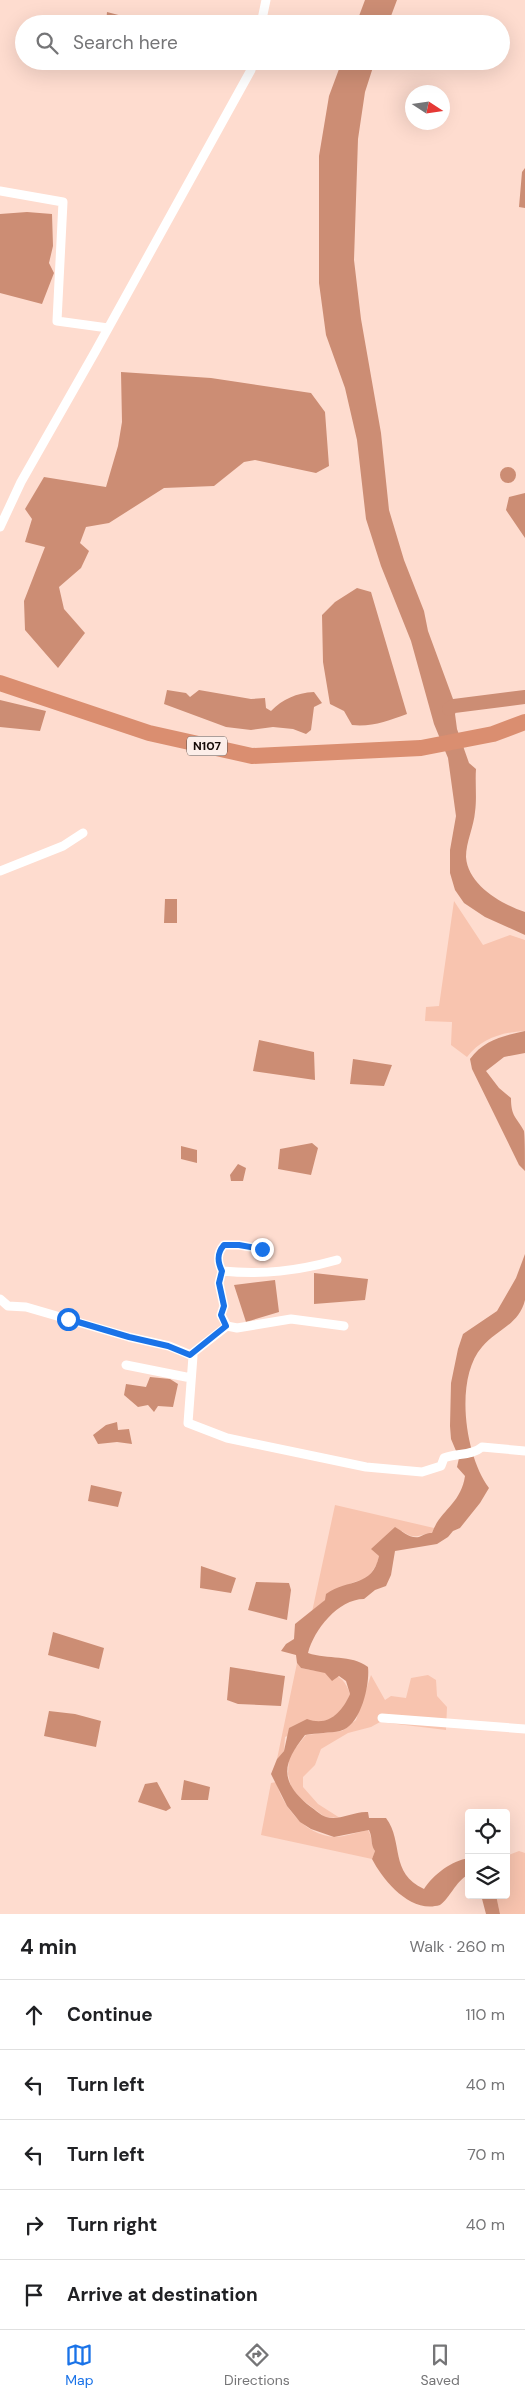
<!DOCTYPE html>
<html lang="en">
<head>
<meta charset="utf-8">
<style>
	:root { --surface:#fff; --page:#f2f2f2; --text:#202124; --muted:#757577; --line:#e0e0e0; --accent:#1a73e8 }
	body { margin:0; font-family:"DM Sans",sans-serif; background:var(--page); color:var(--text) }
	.controls { position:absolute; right:15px; bottom:15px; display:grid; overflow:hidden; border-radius:5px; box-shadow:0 5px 20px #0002 }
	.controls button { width:45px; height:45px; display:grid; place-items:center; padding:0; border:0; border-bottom:1px solid var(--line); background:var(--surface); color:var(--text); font:25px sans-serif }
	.compass { position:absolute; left:405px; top:85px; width:45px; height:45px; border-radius:50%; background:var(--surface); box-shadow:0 5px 20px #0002; rotate:102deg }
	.stop { position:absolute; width:15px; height:15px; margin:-11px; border:4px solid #1a73e8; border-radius:50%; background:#fff }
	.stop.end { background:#1a73e8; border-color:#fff; box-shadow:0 1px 5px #0008 }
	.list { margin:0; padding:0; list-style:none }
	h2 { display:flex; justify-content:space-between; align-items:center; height:65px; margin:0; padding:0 20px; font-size:21px }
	h2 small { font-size:16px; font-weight:400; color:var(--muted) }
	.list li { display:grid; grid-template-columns:32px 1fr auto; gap:15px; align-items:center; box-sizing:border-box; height:70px; padding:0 20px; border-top:1px solid var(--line) }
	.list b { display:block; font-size:19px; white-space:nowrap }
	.list em { font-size:16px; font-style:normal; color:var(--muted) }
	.icon { flex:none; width:28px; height:28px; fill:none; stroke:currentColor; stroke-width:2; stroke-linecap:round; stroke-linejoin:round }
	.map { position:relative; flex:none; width:525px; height:1914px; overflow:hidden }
	.search { position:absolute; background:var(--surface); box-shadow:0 5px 20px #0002; left:15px; right:15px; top:15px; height:55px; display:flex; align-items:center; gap:12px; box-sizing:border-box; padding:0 18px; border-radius:28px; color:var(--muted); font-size:19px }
	.sheet { height:415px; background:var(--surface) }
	nav { display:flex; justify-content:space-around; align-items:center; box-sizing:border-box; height:70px; border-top:1px solid var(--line); background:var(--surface); font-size:14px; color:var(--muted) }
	nav a { display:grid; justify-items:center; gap:2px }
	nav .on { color:var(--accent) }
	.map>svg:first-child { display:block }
	.green { fill:#f8c4af }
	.water { fill:#cc8d74 }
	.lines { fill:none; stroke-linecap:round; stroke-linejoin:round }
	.river { stroke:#cc8d74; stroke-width:14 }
	.street { stroke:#fff; stroke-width:9 }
	.highway { stroke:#da8e70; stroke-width:16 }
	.route { stroke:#1a73e8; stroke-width:6 }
	.labels { text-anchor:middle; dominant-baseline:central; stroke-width:4.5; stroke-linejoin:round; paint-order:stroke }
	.shield { fill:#fceee9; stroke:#5a4e4a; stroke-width:1 }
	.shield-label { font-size:12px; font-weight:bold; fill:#150a06 }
</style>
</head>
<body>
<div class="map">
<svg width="525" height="1914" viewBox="0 0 525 1914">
	<rect width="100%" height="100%" fill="#fedccf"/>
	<!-- green -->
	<path class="green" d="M454 901 483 945 510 935 525 940V1031C502 1032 481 1039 467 1057L451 1045 452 1022 425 1021 426 1007 439 1006Z
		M335 1505 434 1528 432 1533C418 1534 416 1541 402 1531L379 1556 377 1564 367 1579C347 1581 326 1598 312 1612Z
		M297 1663 301 1668C324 1674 342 1668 350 1694L343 1709 332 1718 285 1737 284 1751 277 1759Z
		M371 1675 385 1700 391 1696 406 1698 411 1678 428 1675 436 1680 437 1696 447 1707 446 1730 380 1722 371 1727 348 1733 321 1749 315 1765 303 1777V1787L318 1804 340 1818 325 1817 301 1799 291 1787 288 1774 289 1756 306 1735 342 1731 356 1720Z
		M276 1782C283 1807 305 1835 334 1837 345 1837 358 1832 368 1830 373 1838 370 1844 375 1851L372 1859 261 1835 271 1783Z
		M519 1851 525 1853V1914H500L496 1895H506V1856Z"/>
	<!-- water -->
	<path class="water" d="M365 0H397L388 24H356Z
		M107 12 153 24H106Z
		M342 61H375L365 92 358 139 354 260 361 319 381 433 389 510 404 560 424 611 428 631 453 699 457 729 469 763 476 769C475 783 477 798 475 812 474 826 466 842 466 857 468 885 501 904 525 912V935L485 917 464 903 455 890 450 873V850L456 816 448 758 434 724 411 641 381 566 366 519 357 440 345 388 326 335 319 283V156L329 96Z
		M525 168V208L519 207 522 172Z
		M27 212 52 214 53 246 49 263 54 273 42 304 0 293V214Z
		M121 372 211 378 311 393 325 412 329 466 316 473 255 460 244 462 214 486 164 488 109 523 86 527 80 543 89 551 81 568 59 587 64 609 85 633 58 668 25 630 24 601 45 547 25 542 32 519 25 509 44 477 106 487 118 446 122 422Z
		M500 475a8 8 0 1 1 16 0a8 8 0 1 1-16 0Z
		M525 493V538L506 510 509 497Z
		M357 588 371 592 407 714C388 721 372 727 352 725L344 711 330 704 323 662 322 615 335 602Z
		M167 690 186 693 190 697 199 690 251 699 265 698 266 708 271 711C283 699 296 693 314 692L322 703 314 707 311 730 306 734 293 729 273 727 251 730 226 727 164 704Z
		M0 700 46 711 40 731 0 727Z
		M165 899H177V923H164Z
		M525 1031V1053L504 1057 486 1071 499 1088 511 1098C511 1117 516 1116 524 1131 525 1138 525 1162 525 1171L519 1165 472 1069 470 1059C484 1040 503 1036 525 1031Z
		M259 1040 314 1052 315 1080 253 1071Z
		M353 1059 392 1065 384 1086 350 1084Z
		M312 1143 318 1148 311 1175 278 1169 280 1149Z
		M181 1146 197 1150V1163L181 1159Z
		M238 1164 246 1168 243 1181H231L230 1175Z
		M525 1254C525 1268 525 1287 525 1300 519 1325 496 1330 482 1347 454 1379 465 1456 489 1488L480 1503 460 1528 453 1531 448 1537 437 1544 395 1551 391 1575 386 1586 375 1590 364 1599C338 1599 314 1630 308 1653 328 1660 351 1654 368 1667 370 1684 361 1726 340 1731 330 1733 317 1733 305 1735 284 1762 278 1779 307 1804 313 1808 320 1815 326 1817 341 1821 353 1811 368 1812L369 1818H386C404 1842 389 1873 424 1889 434 1874 451 1861 469 1858V1874C454 1883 451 1897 440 1905 410 1914 383 1880 372 1859L375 1851C370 1844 373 1838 369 1830L334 1837 311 1829 300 1822 287 1806 271 1774 277 1759 284 1751 289 1728 307 1719C329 1727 342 1712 350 1694L346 1681 339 1676 332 1681 325 1673 301 1668 297 1663 296 1655 281 1651 286 1644 294 1639 295 1624 325 1600 326 1594C349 1578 372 1588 379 1556L371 1549 395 1527C402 1531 410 1539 419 1537 424 1535 426 1533 432 1533 440 1510 461 1504 465 1476L457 1467 459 1458 451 1439 450 1426 451 1383 458 1349 463 1334 497 1311 516 1278Z
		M314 1273 368 1279 365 1300 314 1304Z
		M275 1280 279 1312 246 1322 234 1285Z
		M150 1377 170 1379 178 1384 173 1407 158 1406 154 1412 148 1405 138 1407 124 1395 126 1384 146 1387Z
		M117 1422 118 1430 129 1429 132 1444 117 1442 98 1444 93 1435 106 1425Z
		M91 1485 122 1492 118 1507 88 1501Z
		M201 1566 236 1578 231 1593 200 1588Z
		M256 1582 289 1583 291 1590 287 1620 248 1610Z
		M53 1632 104 1648 99 1669 48 1655Z
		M230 1667 285 1676 281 1706 238 1704 227 1700Z
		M49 1711 75 1714 101 1721 96 1747 44 1736Z
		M184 1780 210 1787 208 1800H181Z
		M157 1782 171 1808 166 1811 138 1802 145 1784Z
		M481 1895H496L500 1914H486Z"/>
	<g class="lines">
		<!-- river -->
		<path class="river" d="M449 709 454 706 525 697"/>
		<!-- street -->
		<path class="street" d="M261 24 266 0
			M0 191 63 202 57 321 108 328
			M0 527 21 482 95 352 251 70 253 61
			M0 871 63 846 83 833
			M262 1249 239 1245H224C217 1253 217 1261 222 1271 263 1275 297 1271 337 1260
			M222 1271 219 1283 224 1306 221 1315 227 1326
			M0 1299 8 1306 26 1307 129 1337 169 1346 193 1356 188 1423 227 1438 366 1467 422 1472 441 1466 444 1458C456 1453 472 1456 482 1447L525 1451
			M190 1355 227 1326 237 1328 291 1319 344 1326
			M126 1365 191 1378
			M382 1718 525 1729"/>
		<!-- highway -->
		<path class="highway" d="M0 683 149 733 252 756 421 748 493 734 525 722"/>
	</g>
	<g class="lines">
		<!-- route -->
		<path class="route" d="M68 1319 129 1337 168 1346 190 1355 226 1326 221 1315 224 1306 219 1283 222 1271C217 1261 217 1253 224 1245H239L262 1249"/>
	</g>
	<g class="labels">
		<!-- shield labels -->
		<rect class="shield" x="187" y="736.5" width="40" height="19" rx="4"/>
		<g class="shield-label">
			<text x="207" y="746">N107</text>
		</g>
	</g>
</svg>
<div class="controls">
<button><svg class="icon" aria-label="locate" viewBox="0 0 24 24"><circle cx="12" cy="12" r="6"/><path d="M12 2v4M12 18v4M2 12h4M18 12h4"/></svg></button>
<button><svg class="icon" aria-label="layers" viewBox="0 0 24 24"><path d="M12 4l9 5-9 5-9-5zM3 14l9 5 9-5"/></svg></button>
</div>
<svg class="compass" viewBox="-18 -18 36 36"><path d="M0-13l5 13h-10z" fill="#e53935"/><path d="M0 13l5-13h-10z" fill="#757577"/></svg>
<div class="stop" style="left:68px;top:1319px"></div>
<div class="stop end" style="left:262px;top:1249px"></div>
<div class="search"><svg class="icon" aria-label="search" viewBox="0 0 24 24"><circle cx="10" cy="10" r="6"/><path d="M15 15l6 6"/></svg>Search here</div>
</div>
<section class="sheet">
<h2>4 min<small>Walk · 260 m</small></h2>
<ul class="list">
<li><svg class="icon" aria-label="ahead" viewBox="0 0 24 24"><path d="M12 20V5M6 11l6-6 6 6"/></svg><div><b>Continue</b></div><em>110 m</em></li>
<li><svg class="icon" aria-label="left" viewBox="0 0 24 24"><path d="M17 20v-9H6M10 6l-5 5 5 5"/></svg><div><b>Turn left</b></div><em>40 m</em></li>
<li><svg class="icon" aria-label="left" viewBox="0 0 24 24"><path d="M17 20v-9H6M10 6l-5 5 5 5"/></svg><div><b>Turn left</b></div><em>70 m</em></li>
<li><svg class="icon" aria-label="right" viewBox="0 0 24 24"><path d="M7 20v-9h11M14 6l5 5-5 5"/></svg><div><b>Turn right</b></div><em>40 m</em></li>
<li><svg class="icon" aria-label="arrive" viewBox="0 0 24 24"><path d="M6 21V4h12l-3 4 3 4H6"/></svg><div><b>Arrive at destination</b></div></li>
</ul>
</section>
<nav>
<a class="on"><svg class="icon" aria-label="map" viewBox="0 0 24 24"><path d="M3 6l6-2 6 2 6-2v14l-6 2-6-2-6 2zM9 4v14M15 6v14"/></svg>Map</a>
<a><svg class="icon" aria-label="directions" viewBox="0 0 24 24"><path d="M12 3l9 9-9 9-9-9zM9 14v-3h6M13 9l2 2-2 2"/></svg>Directions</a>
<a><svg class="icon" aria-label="saved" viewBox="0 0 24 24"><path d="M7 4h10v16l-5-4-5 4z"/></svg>Saved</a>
</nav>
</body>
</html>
